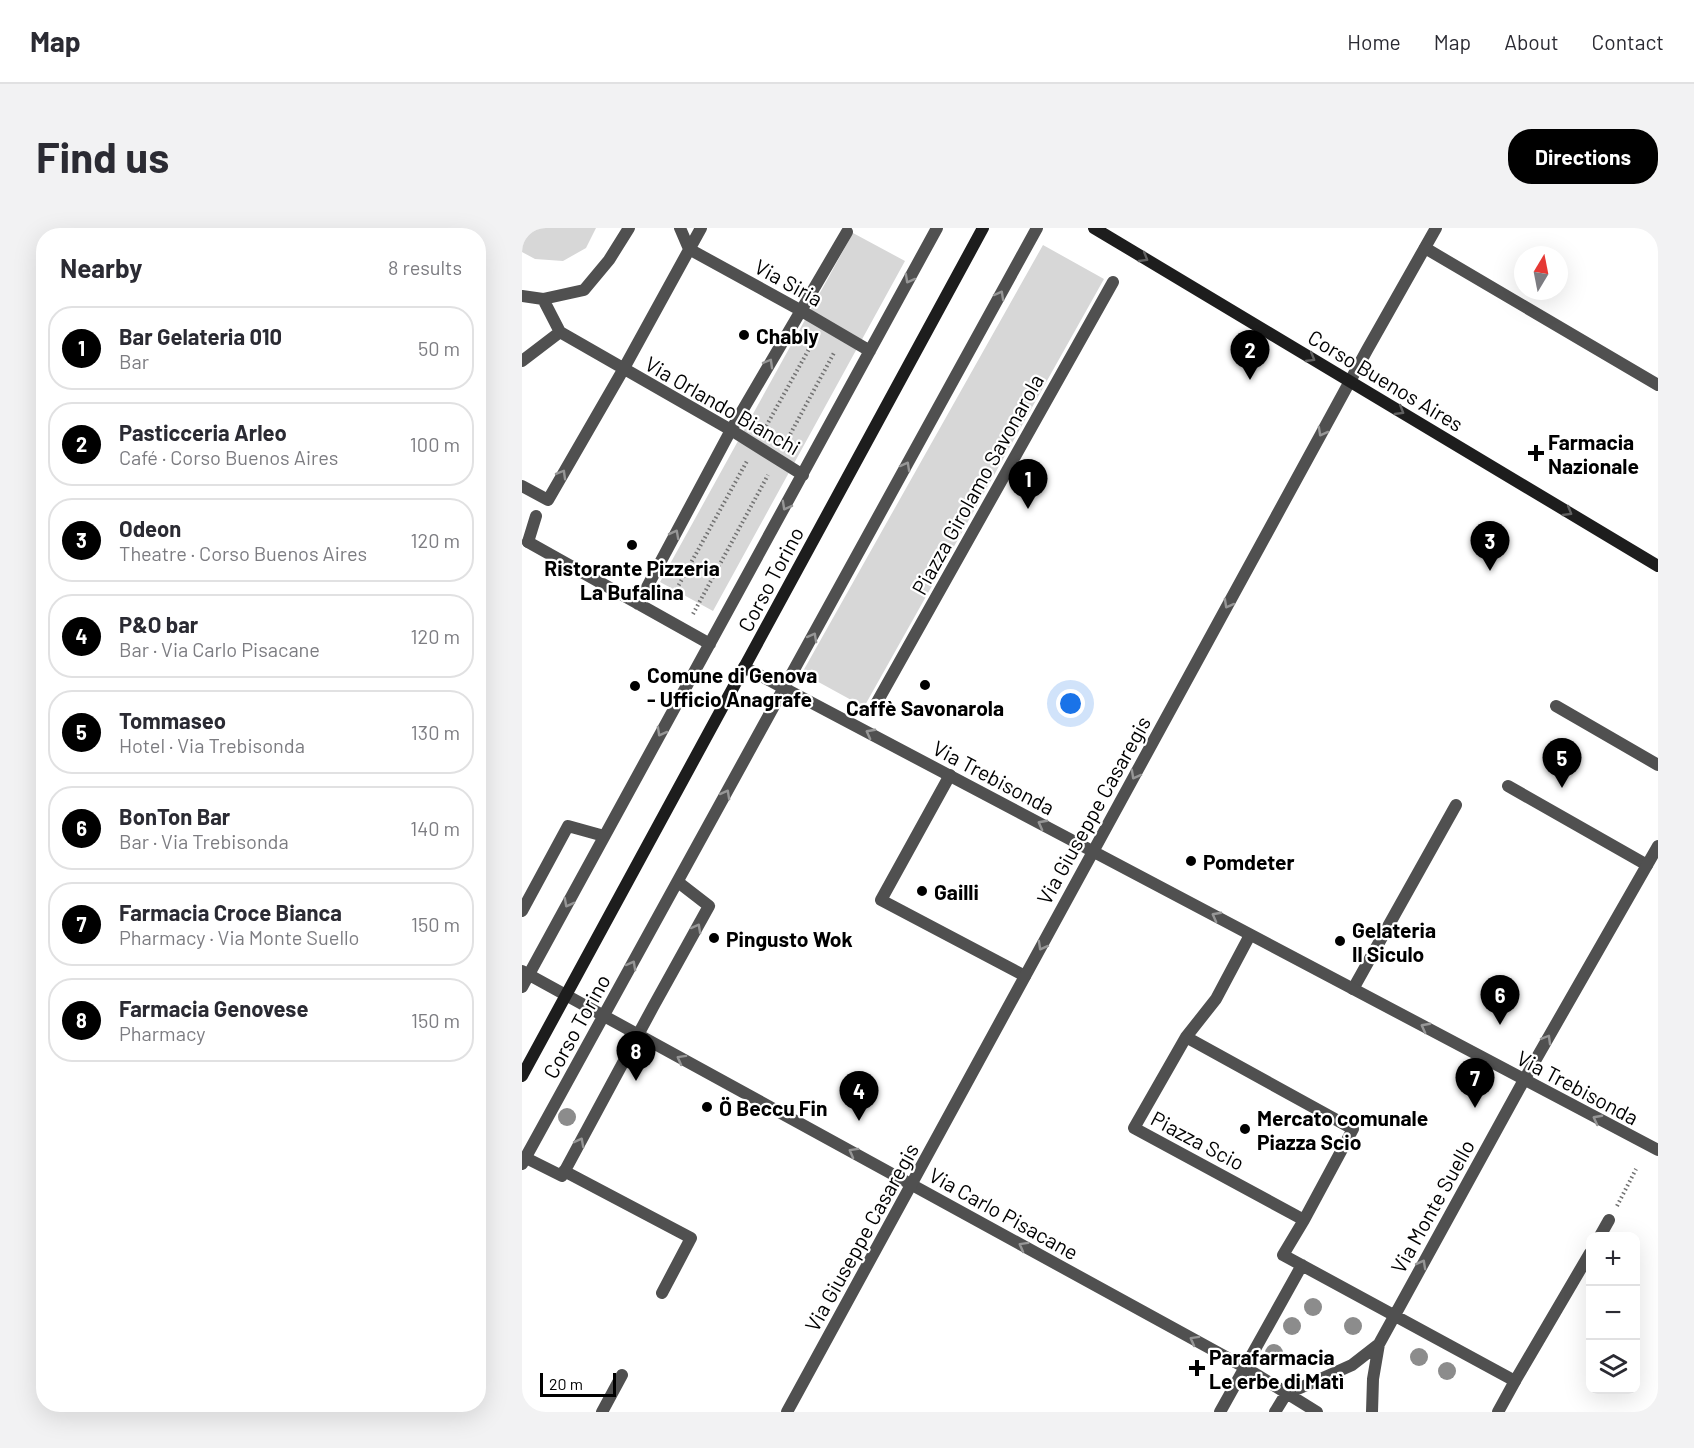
<!DOCTYPE html>
<html lang="en">
<head>
<meta charset="utf-8">
<style>
	:root { --surface:#fff; --page:#f2f2f3; --text:#2b2b33; --muted:#7c7c81; --line:#e1e1e2; --accent:#000 }
	body { margin:0; font-family:Barlow,sans-serif; background:var(--page); color:var(--text) }
	.controls { position:absolute; right:18px; bottom:18px; display:grid; overflow:hidden; border-radius:12px; box-shadow:0 6px 24px #0002 }
	.controls button { width:54px; height:54px; display:grid; place-items:center; padding:0; border:0; border-bottom:2px solid var(--line); background:var(--surface); color:var(--text); font:30px sans-serif }
	.compass { position:absolute; left:992px; top:18px; width:54px; height:54px; border-radius:50%; background:var(--surface); box-shadow:0 6px 24px #0002; rotate:10deg }
	.scale { position:absolute; left:18px; bottom:15px; width:76px; box-sizing:border-box; padding-left:6px; border:3px solid #000; border-top:0; font-size:16px; line-height:21px; white-space:nowrap; color:#000; -webkit-text-stroke:4px #fff; paint-order:stroke }
	.you { position:absolute; left:549px; top:476px; width:21px; height:21px; margin:-15px; border:4px solid #fff; border-radius:50%; background:#1a73e8; box-shadow:0 0 0 9px #1a73e833 }
	.badge { display:grid; place-items:center; width:39px; height:39px; border-radius:50%; background:var(--accent); color:#fff; font-size:20px; font-weight:700 }
	.pin { position:absolute; translate:-50% -50px; filter:drop-shadow(0 2px 3px #0008) }
	.pin::after { content:''; position:absolute; top:32px; width:21px; height:18px; background:inherit; clip-path:polygon(0 0,100% 0,50% 100%) }
	.list { margin:0; padding:0; list-style:none }
	h2 { display:flex; justify-content:space-between; align-items:center; height:78px; margin:0; padding:0 24px; font-size:26px }
	h2 small { font-size:20px; font-weight:400; color:var(--muted) }
	.list li { display:grid; grid-template-columns:39px 1fr auto; gap:18px; align-items:center; box-sizing:border-box; height:84px; margin:0 12px 12px; padding:0 12px; border:2px solid var(--line); border-radius:24px }
	.list b { display:block; font-size:22px; white-space:nowrap }
	.list p { margin:0; font-size:20px; white-space:nowrap; color:var(--muted) }
	.list em { font-size:20px; font-style:normal; color:var(--muted) }
	.icon { flex:none; width:33px; height:33px; fill:none; stroke:currentColor; stroke-width:2; stroke-linecap:round; stroke-linejoin:round }
	.map { position:relative; flex:none; width:1136px; height:1184px; overflow:hidden; border-radius:24px }
	header { display:flex; align-items:center; gap:36px; box-sizing:border-box; height:84px; padding:0 30px; background:var(--surface); border-bottom:2px solid var(--line) }
	header strong { font-size:28px }
	nav { display:flex; gap:33px; margin-inline-start:auto; font-size:21px }
	.intro { display:flex; align-items:center; justify-content:space-between; box-sizing:border-box; height:144px; padding:0 36px }
	h1 { margin:0; font-size:42px }
	.button { padding:15px 27px; border-radius:24px; background:var(--accent); color:#fff; font-size:21px; font-weight:700 }
	main { display:flex; gap:36px; padding:0 36px }
	aside { flex:1; background:var(--surface); border-radius:24px; box-shadow:0 6px 24px #0002 }
	.map>svg:first-child { display:block }
	.green { fill:#d7d7d7 }
	.lines { fill:none; stroke-linecap:round; stroke-linejoin:round }
	.path { stroke:#727272; stroke-width:4; stroke-dasharray:1.5 3; stroke-linecap:butt }
	.service { stroke:#505050; stroke-width:12 }
	.pedestrian { stroke:#505050; stroke-width:12 }
	.minor { stroke:#505050; stroke-width:12 }
	.tertiary { stroke:#505050; stroke-width:12 }
	.secondary { stroke:#1d1d1d; stroke-width:12 }
	.tree { fill:#8c8c8c }
	.oneway { stroke:#616161 }
	.oneway2 { stroke:#969696 }
	.poi-dot { fill:#000; stroke:#fff; stroke-width:2 }
	.labels { text-anchor:middle; dominant-baseline:central; stroke-width:4.5; stroke-linejoin:round; paint-order:stroke }
	.street-label { font-size:21px; fill:#000; stroke:#fff }
	.poi-label { font-size:21px; font-weight:bold; fill:#000; stroke:#fff; text-anchor:start }
</style>
</head>
<body>
<header>
<strong>Map</strong>
<nav><a>Home</a><a>Map</a><a>About</a><a>Contact</a></nav>
</header>
<div class="intro"><h1>Find us</h1><a class="button">Directions</a></div>
<main>
<aside>
<h2>Nearby<small>8 results</small></h2>
<ul class="list">
<li><span class="badge">1</span><div><b>Bar Gelateria 010</b><p>Bar</p></div><em>50 m</em></li>
<li><span class="badge">2</span><div><b>Pasticceria Arleo</b><p>Café · Corso Buenos Aires</p></div><em>100 m</em></li>
<li><span class="badge">3</span><div><b>Odeon</b><p>Theatre · Corso Buenos Aires</p></div><em>120 m</em></li>
<li><span class="badge">4</span><div><b>P&amp;O bar</b><p>Bar · Via Carlo Pisacane</p></div><em>120 m</em></li>
<li><span class="badge">5</span><div><b>Tommaseo</b><p>Hotel · Via Trebisonda</p></div><em>130 m</em></li>
<li><span class="badge">6</span><div><b>BonTon Bar</b><p>Bar · Via Trebisonda</p></div><em>140 m</em></li>
<li><span class="badge">7</span><div><b>Farmacia Croce Bianca</b><p>Pharmacy · Via Monte Suello</p></div><em>150 m</em></li>
<li><span class="badge">8</span><div><b>Farmacia Genovese</b><p>Pharmacy</p></div><em>150 m</em></li>
</ul>
</aside>
<div class="map">
<svg width="1136" height="1184" viewBox="0 0 1136 1184">
	<rect width="100%" height="100%" fill="#fff"/>
	<!-- green -->
	<path class="green" d="M0 0H74L64 20 41 33 13 31 0 24Z
		M331 5 383 33 191 383 138 354Z
		M521 17 582 51 342 479 280 445Z"/>
	<g class="lines">
		<!-- path -->
		<path class="path" d="M242 202 292 112
			M264 214 313 123
			M148 373 225 233
			M171 386 246 247
			M1095 978 1114 941"/>
		<!-- service -->
		<path class="service" d="M1034 478 1136 537
			M428 547 359 672 503 748
			M986 558 1125 637
			M0 683 46 598 82 608
			M4 930 40 948 131 779 187 678 156 654
			M42 943 169 1010 140 1065
			M80 1184 100 1147
			M976 1184 993 1153"/>
		<!-- pedestrian -->
		<path class="pedestrian" d="M6 314 14 288
			M354 476 591 54"/>
		<!-- minor -->
		<path class="minor" d="M158 0 167 21
			M903 20 1136 157
			M167 21 278 82 348 123
			M0 68 21 71 62 62 87 32 107 0
			M21 71 38 104 209 202 281 247
			M0 133 38 104
			M0 258 26 272 101 142 179 0
			M6 314 188 416
			M116 376 209 202 325 4
			M728 707 694 771 664 809 612 900 782 992 761 1027 993 1153 1068 1025
			M0 743 724 1140 795 1184
			M0 759 415 0
			M831 761 934 577
			M664 809 831 901 782 992
			M0 936 515 0
			M1078 1008 1087 992
			M698 1184 780 1037
			M753 1184 764 1166 810 1146 830 1137 857 1116 1002 852 1136 618
			M850 1184 851 1151 857 1116"/>
		<!-- tertiary -->
		<path class="tertiary" d="M222 439 1136 922
			M265 1184 845 122 914 0"/>
		<!-- secondary -->
		<path class="secondary" d="M572 0 1136 338
			M0 848 461 0"/>
	</g>
	<!-- trees -->
	<g class="tree">
		<circle cx="45" cy="889" r="9"/>
		<circle cx="791" cy="1079" r="9"/>
		<circle cx="770" cy="1098" r="9"/>
		<circle cx="831" cy="1098" r="9"/>
		<circle cx="752" cy="1125" r="9"/>
		<circle cx="897" cy="1129" r="9"/>
		<circle cx="925" cy="1143" r="9"/>
	</g>
	<!-- one-way arrows -->
	<defs><path id="oneway-chevron" d="M-2-3.5L2.5 0L-2 3.5" fill="none" stroke-width="1.6" stroke-linecap="round" stroke-linejoin="round" transform="scale(1.5)"/></defs>
	<g class="oneway">
		<use href="#oneway-chevron" transform="translate(622 30) rotate(31)"/>
		<use href="#oneway-chevron" transform="translate(789 130) rotate(31)"/>
		<use href="#oneway-chevron" transform="translate(878 183) rotate(31)"/>
		<use href="#oneway-chevron" transform="translate(1046 284) rotate(31)"/>
	</g>
	<g class="oneway2">
		<use href="#oneway-chevron" transform="translate(387 51) rotate(119)"/>
		<use href="#oneway-chevron" transform="translate(478 67) rotate(-61)"/>
		<use href="#oneway-chevron" transform="translate(247 135) rotate(-60)"/>
		<use href="#oneway-chevron" transform="translate(800 204) rotate(119)"/>
		<use href="#oneway-chevron" transform="translate(384 238) rotate(-61)"/>
		<use href="#oneway-chevron" transform="translate(40 246) rotate(-60)"/>
		<use href="#oneway-chevron" transform="translate(264 278) rotate(119)"/>
		<use href="#oneway-chevron" transform="translate(153 306) rotate(-62)"/>
		<use href="#oneway-chevron" transform="translate(706 376) rotate(119)"/>
		<use href="#oneway-chevron" transform="translate(291 409) rotate(-61)"/>
		<use href="#oneway-chevron" transform="translate(139 504) rotate(119)"/>
		<use href="#oneway-chevron" transform="translate(348 505) rotate(-152)"/>
		<use href="#oneway-chevron" transform="translate(613 547) rotate(119)"/>
		<use href="#oneway-chevron" transform="translate(204 566) rotate(-61)"/>
		<use href="#oneway-chevron" transform="translate(520 596) rotate(-152)"/>
		<use href="#oneway-chevron" transform="translate(46 675) rotate(118)"/>
		<use href="#oneway-chevron" transform="translate(694 688) rotate(-152)"/>
		<use href="#oneway-chevron" transform="translate(175 700) rotate(-61)"/>
		<use href="#oneway-chevron" transform="translate(520 718) rotate(119)"/>
		<use href="#oneway-chevron" transform="translate(110 737) rotate(-61)"/>
		<use href="#oneway-chevron" transform="translate(903 799) rotate(-152)"/>
		<use href="#oneway-chevron" transform="translate(1025 811) rotate(-60)"/>
		<use href="#oneway-chevron" transform="translate(159 831) rotate(-151)"/>
		<use href="#oneway-chevron" transform="translate(1075 891) rotate(-152)"/>
		<use href="#oneway-chevron" transform="translate(58 914) rotate(-62)"/>
		<use href="#oneway-chevron" transform="translate(331 924) rotate(-151)"/>
		<use href="#oneway-chevron" transform="translate(501 1018) rotate(-151)"/>
		<use href="#oneway-chevron" transform="translate(900 1036) rotate(-61)"/>
		<use href="#oneway-chevron" transform="translate(672 1112) rotate(-151)"/>
	</g>
	<!-- markers -->
	<g class="poi-dot">
		<circle cx="222" cy="107" r="6"/>
		<path d="M1011 216h6v6h6v6h-6v6h-6v-6h-6v-6h6z"/>
		<circle cx="110" cy="317" r="6"/>
		<circle cx="403" cy="457" r="6"/>
		<circle cx="113" cy="458" r="6"/>
		<circle cx="669" cy="633" r="6"/>
		<circle cx="400" cy="663" r="6"/>
		<circle cx="192" cy="710" r="6"/>
		<circle cx="818" cy="713" r="6"/>
		<circle cx="185" cy="879" r="6"/>
		<circle cx="723" cy="901" r="6"/>
		<path d="M672 1131h6v6h6v6h-6v6h-6v-6h-6v-6h6z"/>
	</g>
	<g class="labels">
		<!-- street labels -->
		<g class="street-label">
			<text transform="translate(267 54) rotate(29)">Via Siria</text>
			<text transform="translate(864 152) rotate(31)">Corso Buenos Aires</text>
			<text transform="translate(201 177) rotate(30)">Via Orlando Bianchi</text>
			<text transform="translate(455 256) rotate(-61)">Piazza Girolamo Savonarola</text>
			<text transform="translate(248 351) rotate(-62)">Corso Torino</text>
			<text transform="translate(472 549) rotate(28)">Via Trebisonda</text>
			<text transform="translate(571 582) rotate(-61)">Via Giuseppe Casaregis</text>
			<text transform="translate(54 798) rotate(-61)">Corso Torino</text>
			<text transform="translate(1056 859) rotate(28)">Via Trebisonda</text>
			<text transform="translate(676 912) rotate(28)">Piazza Scio</text>
			<text transform="translate(910 978) rotate(-61)">Via Monte Suello</text>
			<text transform="translate(482 985) rotate(29)">Via Carlo Pisacane</text>
			<text transform="translate(339 1009) rotate(-61)">Via Giuseppe Casaregis</text>
		</g>
		<!-- poi labels -->
		<g class="poi-label">
			<text x="234" y="107">Chably</text>
			<text x="1026" y="213">Farmacia<tspan x="1026" dy="24">Nazionale</tspan></text>
			<text x="110" y="339" text-anchor="middle">Ristorante Pizzeria<tspan x="110" dy="24">La Bufalina</tspan></text>
			<text x="125" y="446">Comune di Genova<tspan x="125" dy="24">- Ufficio Anagrafe</tspan></text>
			<text x="403" y="479" text-anchor="middle">Caffè Savonarola</text>
			<text x="681" y="633">Pomdeter</text>
			<text x="412" y="663">Gailli</text>
			<text x="830" y="701">Gelateria<tspan x="830" dy="24">Il Siculo</tspan></text>
			<text x="204" y="710">Pingusto Wok</text>
			<text x="197" y="879">Ö Beccu Fin</text>
			<text x="735" y="889">Mercato comunale<tspan x="735" dy="24">Piazza Scio</tspan></text>
			<text x="687" y="1128">Parafarmacia<tspan x="687" dy="24">Le erbe di Matì</tspan></text>
		</g>
	</g>
</svg>
<div class="controls">
<button>+</button>
<button>−</button>
<button><svg class="icon" aria-label="layers" viewBox="0 0 24 24"><path d="M12 4l9 5-9 5-9-5zM3 14l9 5 9-5"/></svg></button>
</div>
<svg class="compass" viewBox="-18 -18 36 36"><path d="M0-13l5 13h-10z" fill="#e53935"/><path d="M0 13l5-13h-10z" fill="#7c7c81"/></svg>
<div class="scale">20 m</div>
<div class="you"></div>
<div class="pin badge" style="left:506px;top:281px">1</div>
<div class="pin badge" style="left:728px;top:152px">2</div>
<div class="pin badge" style="left:968px;top:343px">3</div>
<div class="pin badge" style="left:337px;top:893px">4</div>
<div class="pin badge" style="left:1040px;top:560px">5</div>
<div class="pin badge" style="left:978px;top:797px">6</div>
<div class="pin badge" style="left:953px;top:880px">7</div>
<div class="pin badge" style="left:114px;top:853px">8</div>
</div>
</main>
</body>
</html>
